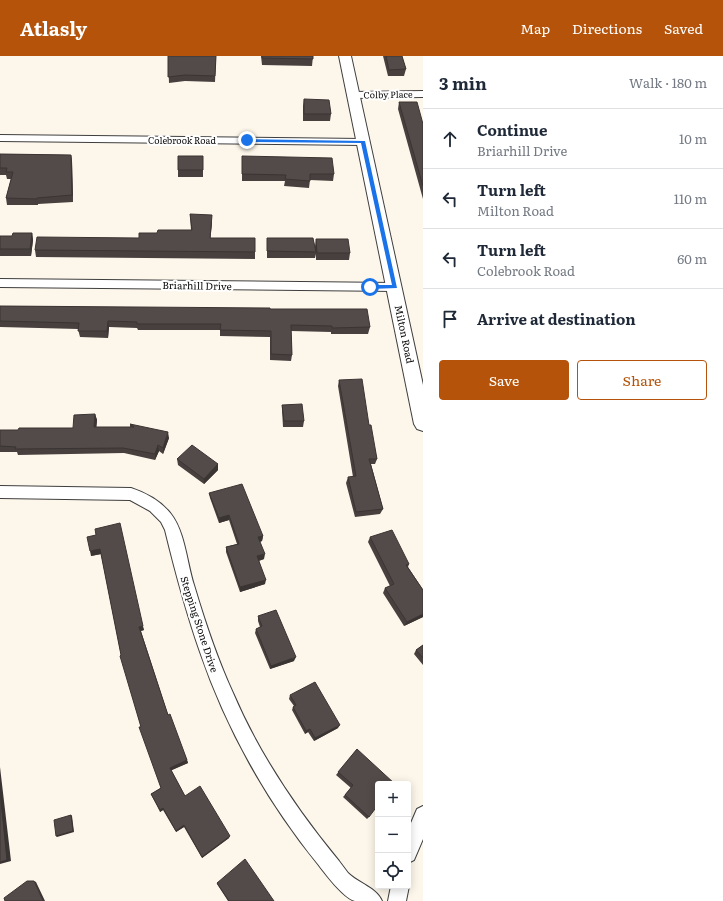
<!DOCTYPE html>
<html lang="en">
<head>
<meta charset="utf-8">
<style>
	:root { --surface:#fff; --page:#f2f2f3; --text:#1f2937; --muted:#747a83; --line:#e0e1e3; --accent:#b45309 }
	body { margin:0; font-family:Literata,serif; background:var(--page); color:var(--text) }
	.controls { position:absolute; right:12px; bottom:12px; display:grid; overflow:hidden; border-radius:4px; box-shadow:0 2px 10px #0003 }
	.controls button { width:36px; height:36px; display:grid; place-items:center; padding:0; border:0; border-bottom:1px solid var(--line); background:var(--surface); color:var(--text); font:20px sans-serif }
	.stop { position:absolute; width:12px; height:12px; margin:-9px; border:3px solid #1a73e8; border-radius:50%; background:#fff }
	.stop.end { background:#1a73e8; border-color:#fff; box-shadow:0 1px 4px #0008 }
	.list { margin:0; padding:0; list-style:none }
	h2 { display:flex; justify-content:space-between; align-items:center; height:52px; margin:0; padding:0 16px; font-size:17px }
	h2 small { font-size:13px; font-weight:400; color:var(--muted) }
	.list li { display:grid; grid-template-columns:26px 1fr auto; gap:12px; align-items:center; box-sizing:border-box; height:60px; padding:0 16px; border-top:1px solid var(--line) }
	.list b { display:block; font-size:15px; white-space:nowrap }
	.list p { margin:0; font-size:13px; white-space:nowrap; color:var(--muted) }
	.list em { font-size:13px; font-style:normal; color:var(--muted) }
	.actions { display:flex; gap:8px; padding:12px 16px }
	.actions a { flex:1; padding:9px 0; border:1px solid var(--accent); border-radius:4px; text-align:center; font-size:14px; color:var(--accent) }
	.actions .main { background:var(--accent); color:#fff }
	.icon { flex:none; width:22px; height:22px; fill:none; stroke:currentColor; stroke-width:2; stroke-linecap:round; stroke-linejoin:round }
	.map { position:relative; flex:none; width:423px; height:845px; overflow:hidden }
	header { display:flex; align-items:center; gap:24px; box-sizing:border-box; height:56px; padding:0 20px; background:var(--accent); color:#fff }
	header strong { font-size:19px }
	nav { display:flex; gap:22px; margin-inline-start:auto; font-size:14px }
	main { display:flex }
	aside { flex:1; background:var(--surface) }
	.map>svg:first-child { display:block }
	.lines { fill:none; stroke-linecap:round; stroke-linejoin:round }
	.minor-casing { stroke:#3e3e3e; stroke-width:2 }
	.tertiary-casing { stroke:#3e3e3e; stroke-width:2 }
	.minor { fill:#fff; fill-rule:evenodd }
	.tertiary { fill:#fff; fill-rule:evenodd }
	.wall { fill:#47403f }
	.shaded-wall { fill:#3a3433 }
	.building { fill:#534b49; stroke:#3a3433 }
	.route { fill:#1a73e8 }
	.labels { text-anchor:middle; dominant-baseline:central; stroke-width:4; stroke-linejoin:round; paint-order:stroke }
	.far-street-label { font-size:9px; fill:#0b0b0b; stroke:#fff }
	.street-label { font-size:10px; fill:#0b0b0b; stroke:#fff }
</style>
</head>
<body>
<header>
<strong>Atlasly</strong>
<nav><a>Map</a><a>Directions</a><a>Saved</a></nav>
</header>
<main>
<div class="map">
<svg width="423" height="845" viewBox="0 0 423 845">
	<rect width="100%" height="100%" fill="#fdf7eb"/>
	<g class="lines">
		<!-- minor casing -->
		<g class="minor-casing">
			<path id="minor" d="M423 35V41L353 42 348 39 353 36Z
				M0 79 363 83 368 86 363 89 0 85Z
				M0 223 395 227 399 228 401 231 399 234 395 235 0 231Z
				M0 430 131 432C146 437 161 445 171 458 185 476 187 507 194 529 205 566 217 602 233 637 259 698 297 754 339 805 342 809 345 813 348 817 358 827 377 832 382 845 374 845 363 845 355 845 343 842 325 817 317 807 267 745 226 672 200 596 186 556 175 515 165 474L161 466 150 455 130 444 0 442Z
				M423 750V783L414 804 408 807V774L417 753Z
				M408 827 409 830 406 845H388L391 830H408Z"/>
		</g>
		<!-- tertiary casing -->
		<g class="tertiary-casing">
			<path id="tertiary" d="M339 0H351L423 329V375L417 373 414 368Z"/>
		</g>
		<!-- minor -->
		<use href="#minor" class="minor"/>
		<!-- tertiary -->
		<use href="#tertiary" class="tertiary"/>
	</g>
	<!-- wall -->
	<path class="wall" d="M168 0H216L215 26 185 25 169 27Z
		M261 0H313L312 10 262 9Z
		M383 0H402L406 13 404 20H388Z
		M304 43 331 58 330 65H303V50Z
		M399 46 423 68V143L398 53Z
		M0 98 71 99 72 105 73 146 38 148V149H7L6 142 11 123H7L6 119H0Z
		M203 100V121H178V114Z
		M242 100 334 118 333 125 310 124 309 132 284 130 285 125H242Z
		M190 158 212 166 210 182 255 196V203L36 201 35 194 139 182 157 177 191 174Z
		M32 177 33 184 31 200H0V180H12Z
		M267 182 315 190 316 183 350 197 349 204H316V198L315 202H267Z
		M0 250 270 253 370 271 368 278H331V276L291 275 292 299 291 305 270 304V281L220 280V274H138L137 272 109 271 108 282 80 281 78 273 0 271Z
		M339 324 369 369 377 403 375 408H371L383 453 380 458 355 461 346 427 348 421H353L338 330Z
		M282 349 304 365 303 371H283L282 354Z
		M95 358 97 364 96 371H130V368L169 382 163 398 159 395 155 404 124 397 18 399 17 396H0V374H18L73 372Z
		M177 403 218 408V414L204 428 178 409Z
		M209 437 263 480 262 485 260 486 264 503 259 505 265 528 240 536 226 496V491L237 488 229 464 219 467 210 442Z
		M96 479 144 574 141 575 168 659 187 704 188 707 171 714 185 740 229 782 202 802 184 771 176 776 163 754 160 756 151 738 161 732 141 671 121 599 101 498 91 500Z
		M370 481 409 508 408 511 423 534V561L404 570 383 537 385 532 390 530 368 486Z
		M258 560 294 605 270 613 255 577 256 573 260 571 258 565Z
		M423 589V609L414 598 416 594Z
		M290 639 338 672 314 685 308 676 305 678 292 654 293 651 294 650 289 643Z
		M357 693 369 761 367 763 343 741 351 732 336 719Z
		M217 827 274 845H228L217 828Z"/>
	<!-- shaded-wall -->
	<path class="shaded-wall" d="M71 99 72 105 73 146 72 139Z
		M212 159V166L210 188V182Z
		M32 177 33 184 31 200 30 193Z
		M108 265 109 271 108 282 107 275Z
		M95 358 97 364 96 377 94 371Z
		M168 376 169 382 163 398V392Z
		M158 389 159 395 155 404V398Z
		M218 408V414L204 428V423Z
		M229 459V464L219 467V462Z
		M263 480 262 485 258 486V481Z
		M100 493 101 498 91 500 90 495Z
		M265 498 264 503 257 505V500Z
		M266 524 265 528 240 536V531Z
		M423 558V561L404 570 407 566Z
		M143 570 144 574 140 575 139 571Z
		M296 601 294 605 270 613 271 610Z
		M340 669 338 672 314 685 315 682Z
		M310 673 308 676 305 678 306 675Z
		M187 704 188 707 170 715V712Z
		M0 711 11 805 0 808Z
		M163 752V754L160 756V754Z
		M71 759 72 760 74 776 57 781 56 780Z
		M184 769V771L176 776V775Z
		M230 780 229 782 202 802V801Z
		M34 825 36 826 45 845H43Z"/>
	<!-- building -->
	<path class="building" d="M168 0H216L215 20 185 19 168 21Z
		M262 0H313V3L262 2Z
		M386 0H402L406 13 389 14Z
		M304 43 329 44 331 58H304Z
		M399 46H417L423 68V130Z
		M0 98 71 99 72 139 37 142V143L6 142 13 116H6L7 112H0Z
		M178 100H203V114H178Z
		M242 100 332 102 334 118H310V125L285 123 286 119 242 118Z
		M190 158 212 159 210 182H255V196L35 194 37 181 139 182V177H157L158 174H192Z
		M13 177H32L30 193H0V180H12Z
		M267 182H313L316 196 267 195Z
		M316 183H348L350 197H317Z
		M0 250 270 252V253H367L370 271 332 272V270L291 269 292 299 271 298V275L220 274 221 268H137V266L108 265 107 275H78L79 267 0 265Z
		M362 323 369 369H371L377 403H369L383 453 356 456 348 421 356 420 339 324Z
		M302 348 304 365H284L282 349Z
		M95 358 94 371H134L130 368 168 376 163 392 158 389 155 398 123 392 15 393 16 391 0 390V374H18L19 372H73L74 359Z
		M192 389 218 408 204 423 177 403Z
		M242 428 263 480 258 481 265 498 257 500 266 524 240 531 226 491 239 488 229 459 219 462 209 437Z
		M120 467 143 570 139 571 168 659 170 658 187 704 170 712 185 740 200 730 230 780 202 801 184 769 176 775 163 752 160 754 151 738 161 732 139 671H141L120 600 121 599 100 493 90 495 87 481 96 479 95 473Z
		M392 474 409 508 406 509 423 534V558L407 566 385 532 394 528 370 481Z
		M276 554 296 601 271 610 256 573 262 570 258 560Z
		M423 589V602L416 594Z
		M315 626 340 669 315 682 310 673 306 675 293 651 296 649 290 639Z
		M357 693 395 728H378V749L369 761 345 739 353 729 338 716Z
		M0 736 7 804 0 806Z
		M71 759 73 775 56 780 54 764Z
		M245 803 274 845H229L217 827Z
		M27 825H34L43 845H5L4 842Z"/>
	<!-- route -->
	<path class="route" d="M245 83 365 85 397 232 370 233 367 231 370 229H392L361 87 247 86Z"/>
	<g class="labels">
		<!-- far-street labels -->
		<g class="far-street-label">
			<text transform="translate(388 38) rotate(-1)">Colby Place</text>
			<text x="182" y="84">Colebrook Road</text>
		</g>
		<!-- street labels -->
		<g class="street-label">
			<text transform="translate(197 229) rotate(1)">Briarhill Drive</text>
			<text transform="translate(405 278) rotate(78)">Milton Road</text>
			<text transform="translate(200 568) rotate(72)">Stepping Stone Drive</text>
		</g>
	</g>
</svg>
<div class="controls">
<button>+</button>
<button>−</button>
<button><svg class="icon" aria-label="locate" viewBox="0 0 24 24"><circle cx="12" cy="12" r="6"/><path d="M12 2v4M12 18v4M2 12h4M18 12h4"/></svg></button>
</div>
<div class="stop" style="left:370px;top:231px"></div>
<div class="stop end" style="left:247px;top:84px"></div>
</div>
<aside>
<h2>3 min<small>Walk · 180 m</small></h2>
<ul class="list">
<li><svg class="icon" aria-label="ahead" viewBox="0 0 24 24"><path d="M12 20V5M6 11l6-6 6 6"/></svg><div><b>Continue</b><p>Briarhill Drive</p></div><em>10 m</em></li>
<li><svg class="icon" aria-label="left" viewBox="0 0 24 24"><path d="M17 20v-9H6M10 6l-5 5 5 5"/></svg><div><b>Turn left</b><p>Milton Road</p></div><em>110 m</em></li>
<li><svg class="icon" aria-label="left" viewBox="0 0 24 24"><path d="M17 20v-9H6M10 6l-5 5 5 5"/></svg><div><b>Turn left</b><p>Colebrook Road</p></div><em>60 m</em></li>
<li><svg class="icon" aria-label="arrive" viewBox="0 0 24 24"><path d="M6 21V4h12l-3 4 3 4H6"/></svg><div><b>Arrive at destination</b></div></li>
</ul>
<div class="actions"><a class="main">Save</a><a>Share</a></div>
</aside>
</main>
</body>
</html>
